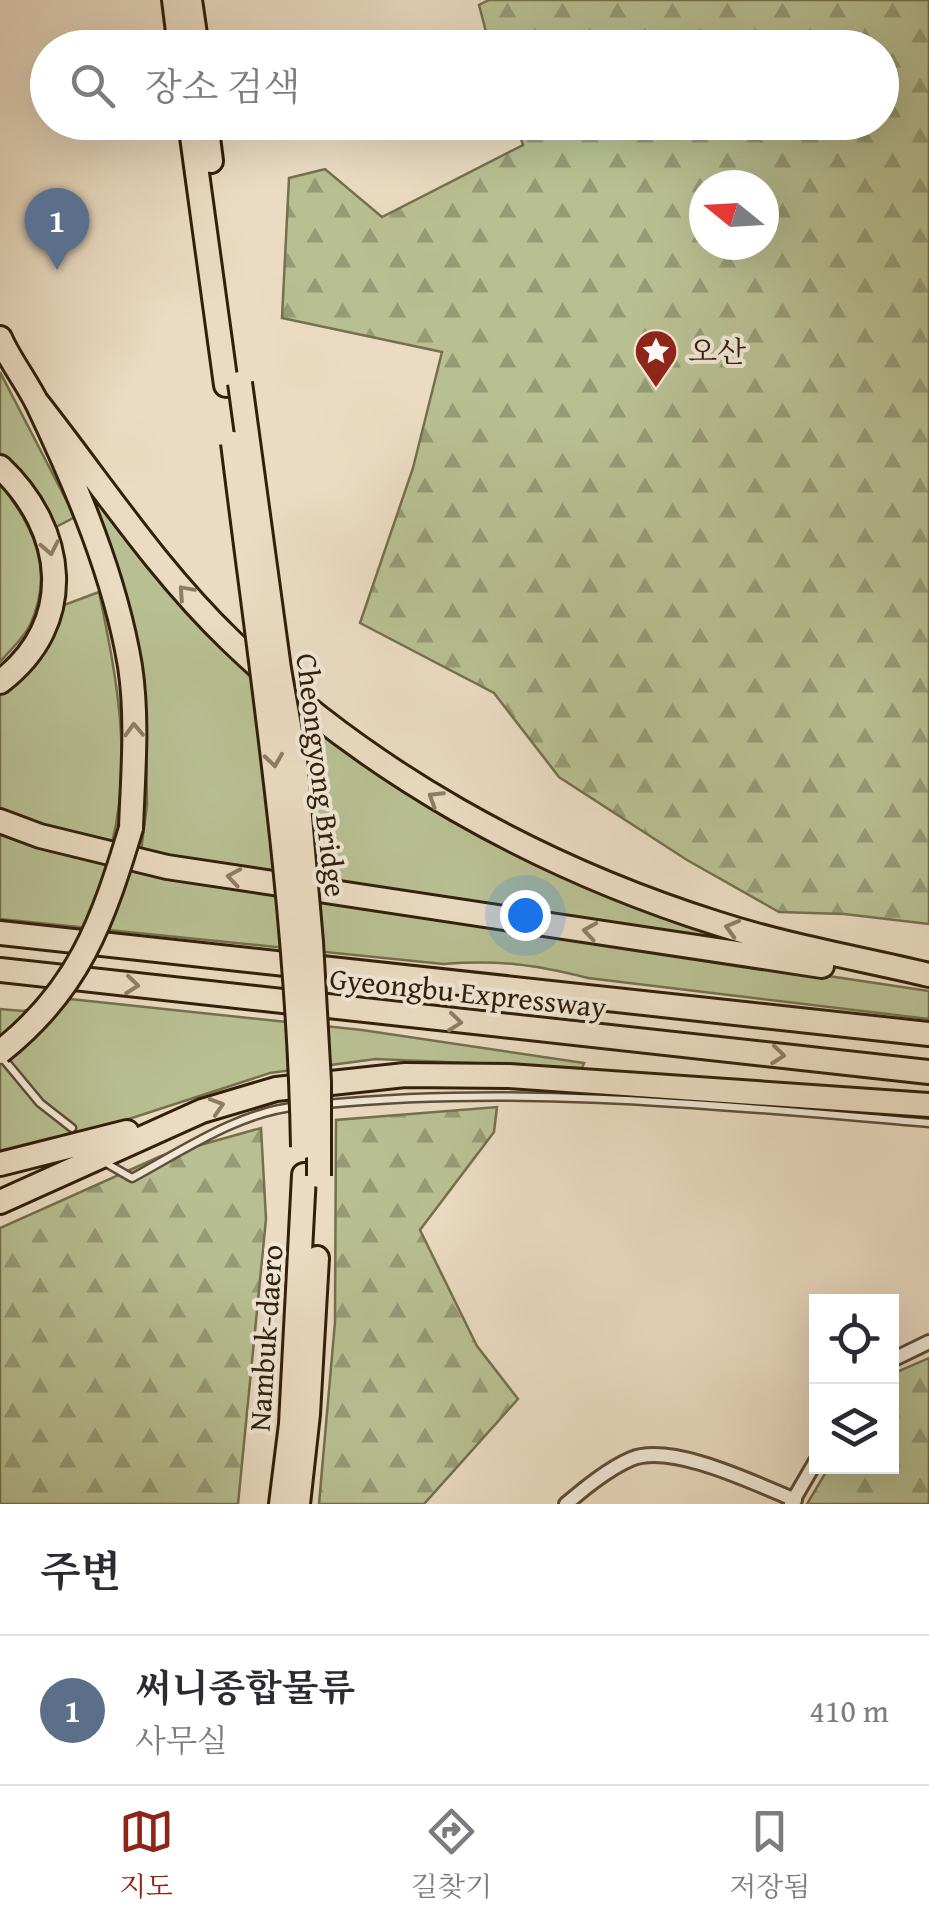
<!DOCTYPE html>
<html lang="ko">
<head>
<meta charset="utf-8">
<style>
	:root { --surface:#fff; --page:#f2f2f3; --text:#2b2b33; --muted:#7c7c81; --line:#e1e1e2; --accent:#8f2418 }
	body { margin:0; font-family:"Gentium Book Plus","Noto Serif KR",serif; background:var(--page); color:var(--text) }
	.controls { position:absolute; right:30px; bottom:30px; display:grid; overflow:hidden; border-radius:0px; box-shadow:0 10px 40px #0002 }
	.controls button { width:90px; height:90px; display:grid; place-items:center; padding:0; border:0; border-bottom:2px solid var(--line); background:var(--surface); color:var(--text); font:50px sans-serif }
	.compass { position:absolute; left:689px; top:170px; width:90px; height:90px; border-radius:50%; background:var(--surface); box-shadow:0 10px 40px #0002; rotate:288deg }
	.you { position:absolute; left:525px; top:915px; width:35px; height:35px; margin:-25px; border:8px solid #fff; border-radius:50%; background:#1a73e8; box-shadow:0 0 0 15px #1a73e833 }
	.badge { display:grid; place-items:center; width:65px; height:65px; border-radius:50%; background:var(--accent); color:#fff; font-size:32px; font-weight:700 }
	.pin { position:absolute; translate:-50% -82px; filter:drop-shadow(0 2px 5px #0008) }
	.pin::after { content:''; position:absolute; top:52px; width:35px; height:30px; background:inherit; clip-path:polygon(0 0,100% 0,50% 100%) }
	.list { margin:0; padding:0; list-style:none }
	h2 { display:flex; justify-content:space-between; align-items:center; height:130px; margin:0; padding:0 40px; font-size:42px }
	h2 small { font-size:32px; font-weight:400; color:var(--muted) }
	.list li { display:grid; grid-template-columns:65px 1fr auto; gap:30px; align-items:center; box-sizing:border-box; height:150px; padding:0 40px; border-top:2px solid var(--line) }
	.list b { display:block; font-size:38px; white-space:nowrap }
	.list p { margin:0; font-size:32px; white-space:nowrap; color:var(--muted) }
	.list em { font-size:32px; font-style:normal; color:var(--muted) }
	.icon { flex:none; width:55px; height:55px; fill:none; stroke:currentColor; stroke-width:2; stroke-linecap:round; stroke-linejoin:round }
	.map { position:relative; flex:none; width:929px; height:1504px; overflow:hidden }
	.search { position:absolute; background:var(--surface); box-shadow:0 10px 40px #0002; left:30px; right:30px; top:30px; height:110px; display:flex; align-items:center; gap:25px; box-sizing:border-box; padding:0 35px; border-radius:55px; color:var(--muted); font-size:38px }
	.sheet { height:280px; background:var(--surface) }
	nav { display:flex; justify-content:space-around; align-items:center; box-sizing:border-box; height:140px; border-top:2px solid var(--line); background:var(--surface); font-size:28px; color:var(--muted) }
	nav a { display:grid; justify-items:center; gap:5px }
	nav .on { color:var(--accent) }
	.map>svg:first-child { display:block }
	.grass { fill:#b8c093; stroke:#75704e; stroke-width:2.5 }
	.forest { fill:url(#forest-firs); stroke:#75704e; stroke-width:2.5; fill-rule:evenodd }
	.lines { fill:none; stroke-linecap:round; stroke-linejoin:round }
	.lane-casing { stroke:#604e38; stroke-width:11 }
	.street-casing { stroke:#604e38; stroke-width:18 }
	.highway-casing { stroke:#321f0a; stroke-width:28 }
	.lane { stroke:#f1e8d7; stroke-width:6 }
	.street { stroke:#f1e8d7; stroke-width:12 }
	.highway { stroke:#eadbc2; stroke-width:22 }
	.highway-bridge-casing { stroke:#321f0a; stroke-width:28; stroke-linecap:butt }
	.highway-bridge { stroke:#eadbc2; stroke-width:22 }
	.oneway { stroke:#8e7d66 }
	.labels { text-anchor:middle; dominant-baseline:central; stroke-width:8; stroke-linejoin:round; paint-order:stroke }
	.poi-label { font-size:30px; fill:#321f0a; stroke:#f1e8d7; text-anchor:start }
	.street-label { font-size:30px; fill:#321f0a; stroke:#f1e8d7 }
</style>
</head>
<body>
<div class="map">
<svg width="929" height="1504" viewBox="0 0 929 1504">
	<defs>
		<pattern id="forest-firs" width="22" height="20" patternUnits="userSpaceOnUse" patternTransform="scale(2.5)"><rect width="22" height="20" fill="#b8c093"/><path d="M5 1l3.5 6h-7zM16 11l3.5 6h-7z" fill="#969b76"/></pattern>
	</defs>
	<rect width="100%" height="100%" fill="#eadbc2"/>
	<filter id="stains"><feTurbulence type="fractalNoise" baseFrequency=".002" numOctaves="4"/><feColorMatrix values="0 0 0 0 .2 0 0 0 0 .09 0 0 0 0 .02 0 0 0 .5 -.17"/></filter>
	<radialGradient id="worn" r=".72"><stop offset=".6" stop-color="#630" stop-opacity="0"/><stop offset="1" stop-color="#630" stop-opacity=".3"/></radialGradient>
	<!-- grass -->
	<path class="grass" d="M0 372 75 517 52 529 32 486 0 455Z
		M86 481 154 566 377 767 731 941 726 943 141 851 147 805 146 734 136 653 84 486Z
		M0 484C34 526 55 571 30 625 24 638 10 650 0 662Z
		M99 592C116 675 133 758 112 843L40 826 0 811V690L56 608Z
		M0 829 506 928 929 991V1019L588 978C533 964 499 960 443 964L0 919Z
		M70 999 362 1030 584 1063 582 1068 376 1059 270 1073 89 1132 0 1155V1009L23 1011Z"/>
	<!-- forest -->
	<path class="forest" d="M489 0H929V924L844 914 779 912 687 860 559 777 494 693 360 623 413 468 442 352 282 318 289 178 325 169 382 217 523 145 516 123 882 122V48L490 47 479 5ZM764 185V245H704V185Z
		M497 1107 494 1132 420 1230 477 1346 518 1399 424 1504H319L335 1322 336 1120Z
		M261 1128 266 1219 238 1504H0V1228L161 1156Z
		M929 1358V1504H807L829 1467 892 1466V1374Z"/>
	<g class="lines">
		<!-- lane casing -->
		<g class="lane-casing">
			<path id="lane" d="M1 1056 40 1103 72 1128
				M326 1104C528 1085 727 1106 929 1123
				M106 1163 132 1178C184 1150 238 1112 299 1106"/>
		</g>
		<!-- street casing -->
		<g class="street-casing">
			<path id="street" d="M892 1360 929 1342
				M566 1504C585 1488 608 1469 631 1459 671 1442 756 1484 795 1500
				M791 1504 816 1461"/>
		</g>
		<!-- highway casing -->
		<g class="highway-casing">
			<path id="highway" d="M174 0 180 48
				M190 0 197 48
				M190 122 226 385
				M206 122 211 161
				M0 338C10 361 27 382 38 405 77 487 115 576 130 666 138 719 133 774 131 828
				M36 401C100 482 156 569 231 641 367 772 536 866 716 923 786 946 858 958 929 975
				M0 467C66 529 78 623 0 682
				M0 821 40 836 167 867 822 966
				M0 933 929 1034
				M0 970 929 1072
				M0 1164 127 1132
				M0 1202 202 1111 276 1089 405 1075 509 1076 929 1105
				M281 1504 291 1424 304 1175
				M298 1504 308 1414 317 1258"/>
		</g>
		<!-- lane -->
		<use href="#lane" class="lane"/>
		<!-- street -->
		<use href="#street" class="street"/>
		<!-- highway -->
		<use href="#highway" class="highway"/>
		<!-- highway-bridge casing -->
		<g class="highway-bridge-casing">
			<path id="highway-bridge" d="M240 383 279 669 295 760 311 942 319 1082V1176
				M233 443C262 678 299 911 303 1147
				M0 1052C79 990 103 921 131 828"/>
		</g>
		<!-- highway-bridge -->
		<use href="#highway-bridge" class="highway-bridge"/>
	</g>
	<!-- one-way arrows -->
	<defs><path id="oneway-chevron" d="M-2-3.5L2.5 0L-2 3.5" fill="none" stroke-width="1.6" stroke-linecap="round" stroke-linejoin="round" transform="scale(2.5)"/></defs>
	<g class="oneway">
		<use href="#oneway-chevron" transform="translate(50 548) rotate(79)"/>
		<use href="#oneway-chevron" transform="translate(185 592) rotate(-132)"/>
		<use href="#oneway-chevron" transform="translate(134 730) rotate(-92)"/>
		<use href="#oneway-chevron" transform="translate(274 760) rotate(82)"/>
		<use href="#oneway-chevron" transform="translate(435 798) rotate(-148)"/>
		<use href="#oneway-chevron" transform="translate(234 877) rotate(-171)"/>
		<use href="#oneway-chevron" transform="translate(732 928) rotate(-164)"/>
		<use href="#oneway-chevron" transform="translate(590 931) rotate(-171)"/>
		<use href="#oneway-chevron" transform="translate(132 985) rotate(6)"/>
		<use href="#oneway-chevron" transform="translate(455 1022) rotate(6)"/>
		<use href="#oneway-chevron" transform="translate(778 1055) rotate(6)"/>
		<use href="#oneway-chevron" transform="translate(217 1106) rotate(-17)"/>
	</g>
	<!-- icons -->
	<defs>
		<g id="sight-pin" transform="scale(2.25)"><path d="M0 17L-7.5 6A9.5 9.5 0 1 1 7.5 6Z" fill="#8f2418" stroke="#f1e8d7"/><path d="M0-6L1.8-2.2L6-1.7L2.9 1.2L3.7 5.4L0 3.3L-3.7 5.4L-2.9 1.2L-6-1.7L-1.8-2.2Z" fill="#fff"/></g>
	</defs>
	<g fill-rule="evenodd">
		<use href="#sight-pin" x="656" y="351"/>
	</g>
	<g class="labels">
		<!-- poi labels -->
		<g class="poi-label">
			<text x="688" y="351">오산</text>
		</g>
		<!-- street labels -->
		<g class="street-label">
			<text transform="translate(322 775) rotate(83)">Cheongyong Bridge</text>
			<text transform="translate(468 992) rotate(6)">Gyeongbu Expressway</text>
			<text transform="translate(265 1338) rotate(-86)">Nambuk-daero</text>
		</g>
	</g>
	<rect width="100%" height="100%" filter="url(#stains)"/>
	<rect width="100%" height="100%" fill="url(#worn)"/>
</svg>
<div class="controls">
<button><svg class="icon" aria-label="locate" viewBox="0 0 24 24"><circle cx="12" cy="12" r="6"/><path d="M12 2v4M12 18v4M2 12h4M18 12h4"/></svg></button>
<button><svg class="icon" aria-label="layers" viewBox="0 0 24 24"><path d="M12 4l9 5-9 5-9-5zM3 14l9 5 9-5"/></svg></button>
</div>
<svg class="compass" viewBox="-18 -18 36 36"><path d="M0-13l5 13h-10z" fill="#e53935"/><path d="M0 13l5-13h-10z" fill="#7c7c81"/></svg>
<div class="you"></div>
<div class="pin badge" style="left:57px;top:270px;background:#5c6f8a">1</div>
<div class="search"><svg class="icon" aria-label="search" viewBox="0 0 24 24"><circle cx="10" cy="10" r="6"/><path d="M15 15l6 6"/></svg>장소 검색</div>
</div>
<section class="sheet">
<h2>주변<small></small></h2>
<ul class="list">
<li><span class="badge" style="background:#5c6f8a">1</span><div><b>써니종합물류</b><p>사무실</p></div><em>410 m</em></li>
</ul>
</section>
<nav>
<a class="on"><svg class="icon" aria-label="map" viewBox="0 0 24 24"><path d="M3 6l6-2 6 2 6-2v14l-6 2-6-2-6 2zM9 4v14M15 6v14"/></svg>지도</a>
<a><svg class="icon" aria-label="directions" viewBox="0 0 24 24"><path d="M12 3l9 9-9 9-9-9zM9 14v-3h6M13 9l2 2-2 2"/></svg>길찾기</a>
<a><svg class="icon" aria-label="saved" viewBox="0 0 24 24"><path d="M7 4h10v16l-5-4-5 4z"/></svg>저장됨</a>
</nav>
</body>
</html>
